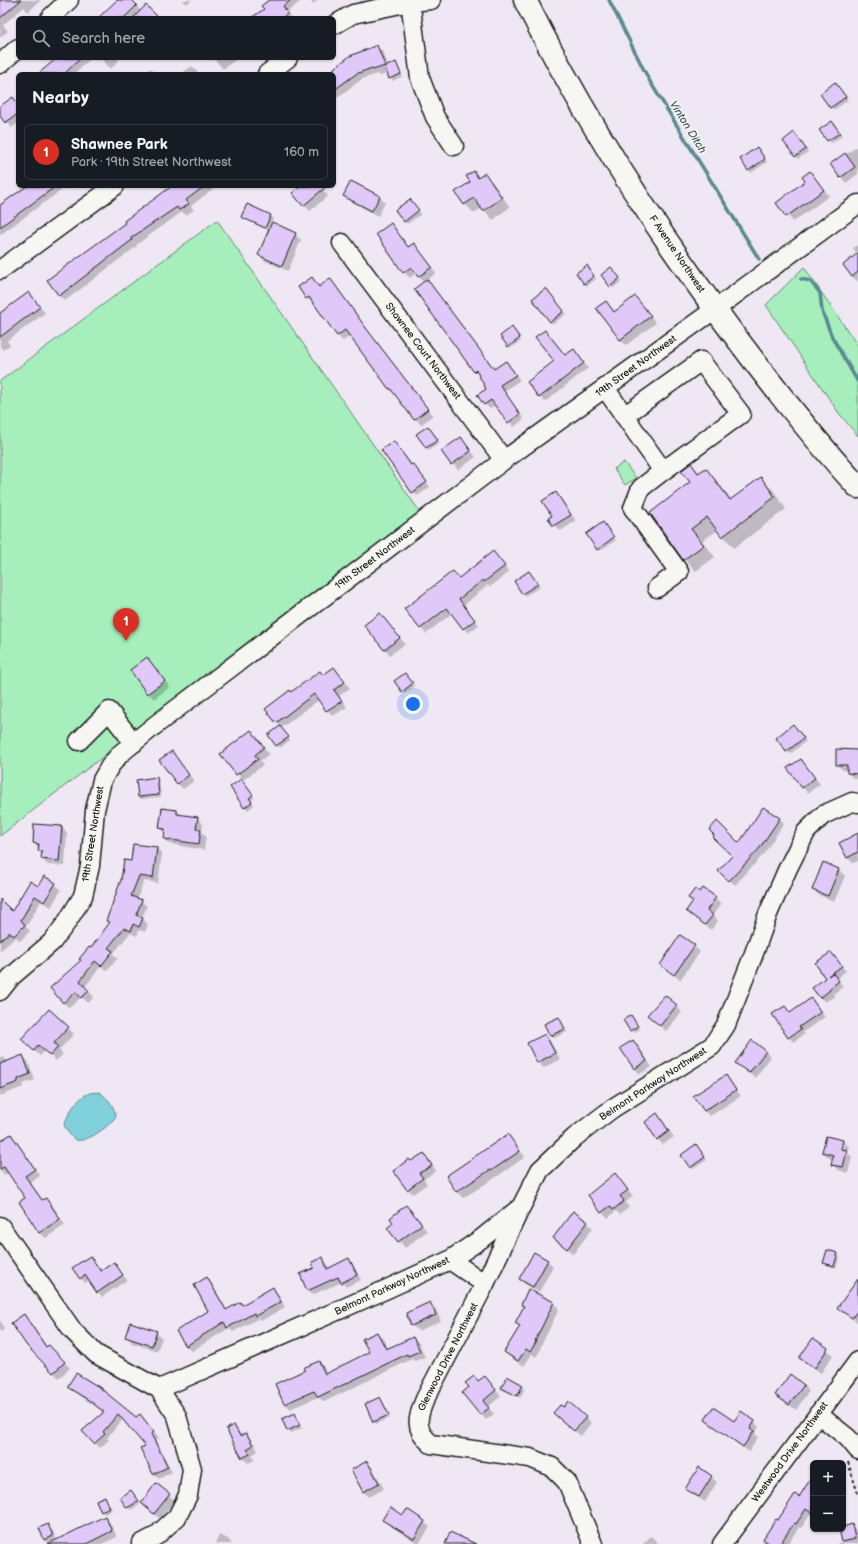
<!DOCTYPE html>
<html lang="en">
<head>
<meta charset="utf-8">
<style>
	:root { --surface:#171b24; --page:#20242c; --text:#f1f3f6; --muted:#9ea1a6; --line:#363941; --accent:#d93025 }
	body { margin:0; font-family:"Balsamiq Sans",sans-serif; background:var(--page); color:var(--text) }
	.controls { position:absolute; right:12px; bottom:12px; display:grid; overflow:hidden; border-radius:6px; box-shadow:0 1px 3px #0004 }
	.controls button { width:36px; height:36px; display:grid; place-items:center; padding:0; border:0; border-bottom:1px solid var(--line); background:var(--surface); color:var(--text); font:20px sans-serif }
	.you { position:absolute; left:413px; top:704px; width:14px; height:14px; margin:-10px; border:3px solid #fff; border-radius:50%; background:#1a73e8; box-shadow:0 0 0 6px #1a73e833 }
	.badge { display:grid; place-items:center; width:26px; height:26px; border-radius:50%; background:var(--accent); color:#fff; font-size:13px; font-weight:700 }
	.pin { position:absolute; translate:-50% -33px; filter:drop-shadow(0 1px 2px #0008) }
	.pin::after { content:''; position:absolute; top:21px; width:14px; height:12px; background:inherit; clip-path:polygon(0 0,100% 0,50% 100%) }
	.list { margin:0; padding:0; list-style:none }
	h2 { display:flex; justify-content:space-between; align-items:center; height:52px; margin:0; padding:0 16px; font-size:17px }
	h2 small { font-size:13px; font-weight:400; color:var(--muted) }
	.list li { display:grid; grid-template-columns:26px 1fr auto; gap:12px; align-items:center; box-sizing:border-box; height:56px; margin:0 8px 8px; padding:0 8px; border:1px solid var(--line); border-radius:6px }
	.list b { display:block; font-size:15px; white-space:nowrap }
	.list p { margin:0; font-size:13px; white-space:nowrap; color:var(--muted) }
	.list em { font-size:13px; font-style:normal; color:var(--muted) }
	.icon { flex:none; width:22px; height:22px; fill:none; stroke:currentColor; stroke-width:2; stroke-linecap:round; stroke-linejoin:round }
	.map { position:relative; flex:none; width:858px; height:1544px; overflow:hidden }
	.search { position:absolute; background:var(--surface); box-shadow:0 1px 3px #0004; left:16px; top:16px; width:320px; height:44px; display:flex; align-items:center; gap:10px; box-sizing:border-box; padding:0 14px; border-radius:6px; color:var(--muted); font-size:15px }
	.panel { position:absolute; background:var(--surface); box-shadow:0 1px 3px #0004; left:16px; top:72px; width:320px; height:116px; border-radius:6px }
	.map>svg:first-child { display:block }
	.green { fill:#a6efbd; stroke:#61866c }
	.water { fill:#81d1dc; stroke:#59898f }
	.shadow { fill:#0003; fill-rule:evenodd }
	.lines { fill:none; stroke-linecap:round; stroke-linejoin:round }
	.stream { stroke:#59898f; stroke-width:3.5 }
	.building { fill:#e0c8f8; stroke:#1c1c1c }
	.minor-casing { stroke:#1c1c1c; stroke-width:21 }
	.major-casing { stroke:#1c1c1c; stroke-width:25 }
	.path { stroke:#1c1c1c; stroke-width:2; stroke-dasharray:3 3; stroke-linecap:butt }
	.minor { stroke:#f6f6f2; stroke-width:18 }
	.major { stroke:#f6f6f2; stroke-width:22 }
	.labels { text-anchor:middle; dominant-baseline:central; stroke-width:3; stroke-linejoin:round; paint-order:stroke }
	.street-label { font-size:10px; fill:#1c1c1c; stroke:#f6f6f2 }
	.water-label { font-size:11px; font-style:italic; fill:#3f5b5f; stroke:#f6f6f2 }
</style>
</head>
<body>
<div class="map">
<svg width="858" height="1544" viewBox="0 0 858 1544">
	<rect width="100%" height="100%" fill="#efe8f4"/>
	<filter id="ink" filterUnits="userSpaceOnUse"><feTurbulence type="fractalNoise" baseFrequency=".025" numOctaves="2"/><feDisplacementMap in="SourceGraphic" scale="8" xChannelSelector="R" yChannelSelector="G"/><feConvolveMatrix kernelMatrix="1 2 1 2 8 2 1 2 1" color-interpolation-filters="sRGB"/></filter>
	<g filter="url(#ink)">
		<!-- green -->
		<path class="green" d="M217 220 420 512 0 836V381Z
			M804 267 858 346V436L838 412 766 305Z
			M624 462 636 478 625 485 614 469Z"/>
		<!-- water -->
		<path class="water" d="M99 1092C109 1099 113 1105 116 1116 111 1125 87 1143 76 1140 70 1137 67 1130 64 1125 68 1114 77 1097 90 1093 92 1092 96 1093 99 1092Z"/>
		<!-- shadow -->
		<path class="shadow" d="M0 0H41L28 12 24 7 3 25 8 31 0 37Z
			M118 0H131L141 11 158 18H100Z
			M182 0H192L186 4Z
			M270 0H302L287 12 291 18H253L265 9Z
			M309 0H318L313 4Z
			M377 47 383 52 389 67 396 64 403 76 393 81 388 73 380 76 377 74 362 79 334 100V74H327L351 57Z
			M58 58H91L74 74H40Z
			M100 58H117L119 60 111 69Z
			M213 58H238L223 69Z
			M192 66 199 74H181Z
			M151 68 156 74H143Z
			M838 86 848 100 834 110 821 94Z
			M13 98 18 103V123L12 128 0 114V107Z
			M834 125 842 136 831 143 821 130Z
			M797 136 808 152 798 159 796 156Z
			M858 146V174L846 183 831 164Z
			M759 151 767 162 751 173 749 170Z
			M474 172 479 178 484 175 493 183 510 207 493 220 482 208 474 213 465 204Z
			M810 172 829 196 793 222 778 203 807 181Z
			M354 184 380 197 385 203 378 216 350 201 345 195Z
			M29 186H67L0 235V205L4 202 5 203Z
			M174 186H217L191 206 194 210 186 215 182 212 136 245 137 246 65 301 59 295 127 223Z
			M303 186H320L328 196 310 211 294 194Z
			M412 203 421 214 407 224 405 221Z
			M247 205 271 216 273 218 271 223 295 234 301 240 288 271 265 261 259 255 270 231 245 219 242 217Z
			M391 224 409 248 414 244 419 250 436 273 427 280 495 370 506 362 520 380 504 391 524 419 514 427 496 405 490 409 485 404 488 389 480 376 475 371 425 283 416 273 410 278 404 272Z
			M858 245V282L852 276 858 255 853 248Z
			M589 269 596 279 587 286 584 283Z
			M614 271 622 281 613 288 610 286Z
			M312 278 320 287 330 280 336 286 371 335 433 415 421 425 390 388 351 336 343 341 338 336 314 303 313 304 307 298Z
			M548 292 566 314 553 324 533 299Z
			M29 293 45 313 7 341 10 345 3 350 0 347V314Z
			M606 302 615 312 640 303 656 323 626 345 620 340Z
			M514 331 521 341 511 348 508 346Z
			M545 331 566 356 574 350 588 368 545 402 540 397 555 362Z
			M431 430 440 443 429 450 418 435Z
			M461 438 476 457 458 470 443 451Z
			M394 442 430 487 417 496 383 450Z
			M691 465 700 473 706 469 717 481 732 500 761 479 773 490 786 509 734 548 718 530 702 541 715 557 696 571 684 559 651 514 691 482Z
			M556 493 561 499 576 521 560 531 550 519 554 516Z
			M606 526 616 540 600 551 598 549Z
			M498 558 509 572 490 587 488 585 464 605 479 625 468 633 452 613 426 634 406 610Z
			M529 572 540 587 525 596 523 593Z
			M380 614 405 644 390 655 366 626Z
			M147 658 170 687 154 699 148 693Z
			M334 669 350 688 339 696 347 707 333 716 319 700 281 728 290 740 280 748 270 735 281 727 276 722 291 693 323 676Z
			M407 677 415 686 405 694 403 691Z
			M796 728 806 741 790 754 777 738Z
			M251 732 269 754 260 761 263 765 242 781 254 798 251 801 254 805 248 810 231 788 242 780 222 754Z
			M858 751V779L853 778 848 773V771L843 770 837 765Z
			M172 752 194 781 183 789 177 783Z
			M801 760 820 784 808 793 802 787Z
			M156 778 159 781 161 797 141 799 138 797Z
			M177 811 181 815 197 818 203 824 202 832 206 836 204 850 170 844 165 839V833L160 828Z
			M779 818 784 823 764 854 735 885 724 875 740 844Z
			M62 827 67 833 65 866 48 865 42 859 43 854 34 843Z
			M858 834V861L853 863 847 858Z
			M157 848 162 854 158 883 144 881 137 899 141 901 147 906 142 918 148 924 145 932 139 930 137 936 130 933 113 954 118 958 107 971 101 966 85 987 94 997 88 1003 82 997 69 1008 64 1003 82 961 111 924 107 920 132 862Z
			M824 864 839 870 845 876 834 902 819 895 813 889Z
			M44 878 55 884 61 890 51 907 41 901 26 927 30 931 20 941 16 937 0 951V906L12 912 38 887Z
			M704 889 721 904 712 916 718 921 711 930 687 910Z
			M694 946 700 952 680 980 661 964Z
			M831 953 846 971 837 978 843 987 833 994 835 996 825 1002 820 997 827 978Z
			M665 996 682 1012 666 1031 655 1021Z
			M811 999 825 1017 803 1032 805 1034 793 1042 789 1037 785 1007 791 1013Z
			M49 1010 74 1034 59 1050 63 1054 56 1061 45 1050 40 1056 28 1045Z
			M631 1016 640 1029 634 1033 624 1021Z
			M559 1018 567 1032 554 1038 551 1035Z
			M544 1035 550 1041 560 1059 544 1068 538 1062Z
			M633 1041 639 1047 652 1067 640 1074 635 1069Z
			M765 1051 771 1057 755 1078 736 1063Z
			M22 1056 28 1061 35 1080 23 1084V1087L0 1096V1059L3 1057 8 1062Z
			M725 1076 741 1096 710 1116 704 1111Z
			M657 1115 674 1137 663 1145 658 1139Z
			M10 1135 16 1141 40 1176 30 1182 43 1201 46 1199 52 1205 65 1225 46 1238 40 1233 20 1203 26 1198 9 1173 5 1175 0 1170V1142Z
			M508 1135 525 1157 498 1176 463 1198 457 1192 447 1177Z
			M826 1137 843 1141 849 1147 847 1152 852 1157 848 1173 838 1170 832 1164 833 1159 829 1158 823 1152ZM842 1144H844L841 1154 839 1153Z
			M698 1148 707 1160 693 1169 690 1167Z
			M424 1154 429 1159 436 1171 424 1179 427 1184 413 1194 408 1189 411 1162Z
			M615 1175 633 1196 625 1203 629 1207 620 1215 616 1211 608 1218 602 1212Z
			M406 1206 427 1231 405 1248 389 1228 395 1223Z
			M587 1223 593 1228 573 1254 554 1238Z
			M837 1254 840 1257 836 1268 827 1265 824 1262Z
			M322 1258 327 1263 329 1269 349 1260 353 1264 361 1280 346 1287 342 1282 312 1295 308 1290 315 1268Z
			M547 1261 553 1266 539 1292 526 1285 520 1279Z
			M114 1264 127 1280 102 1297 89 1280 85 1283 73 1268 101 1272Z
			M207 1279 212 1284 227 1310 240 1303 243 1305 272 1288 278 1294 285 1307 261 1321 259 1318 233 1332 229 1328 192 1351 186 1346 210 1311Z
			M529 1290 554 1303 559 1309 540 1348 541 1349 536 1357 532 1354 524 1366 511 1358 505 1352 521 1328 516 1323 524 1307 522 1304Z
			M858 1292V1323L839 1308Z
			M430 1303 436 1309 441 1321 418 1331 412 1325Z
			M24 1315 29 1321 48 1348 49 1346 70 1368 59 1378 28 1345Z
			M0 1320 5 1329 0 1332Z
			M156 1332 162 1338 157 1351 132 1343 127 1337Z
			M377 1333 383 1338 388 1349 413 1338 419 1343 425 1357 415 1361 412 1359 324 1402 318 1397 290 1409 285 1403 306 1371 318 1362 324 1367 327 1374 370 1353Z
			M827 1349 833 1355 821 1373 806 1364 801 1358Z
			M478 1382 490 1383 501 1396 488 1407 494 1414 486 1420 481 1414Z
			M803 1385 809 1391 796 1410 776 1395Z
			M69 1386 136 1418 145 1421 159 1438 156 1440 172 1472 159 1479 154 1474 142 1449 146 1446 123 1419 107 1438 109 1440 100 1448 84 1431 104 1412 74 1392Z
			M522 1386 525 1388 520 1398 502 1387Z
			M380 1398 390 1418 376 1424 374 1422Z
			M294 1415 302 1428 291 1433 283 1420Z
			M586 1417 591 1423 581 1436 560 1419Z
			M706 1420 735 1422H754L759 1427 755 1434 758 1437 749 1452Z
			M234 1426 242 1436 246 1434 252 1440 258 1451 252 1455 255 1460 248 1463 243 1458Z
			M367 1462 373 1468 384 1489 369 1497 363 1491Z
			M711 1477 717 1482 705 1502 692 1494 687 1488Z
			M813 1477V1515L811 1513 801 1529 799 1527 788 1544H761L777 1520 779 1521 799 1498Z
			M134 1494 140 1504 131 1510 122 1498Z
			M169 1495 175 1501 160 1519 142 1503Z
			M105 1497 112 1510 105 1514 102 1511Z
			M105 1518 110 1523 117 1537 102 1544H47L40 1529 47 1526 53 1531 57 1541Z
			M383 1519 424 1522 430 1527 419 1544 389 1525Z
			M851 1526 857 1531 858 1544H836L843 1541 840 1529Z
			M219 1535 228 1539 232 1544H215Z
			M651 1536 659 1544H643Z"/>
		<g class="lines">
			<!-- stream -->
			<path class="stream" d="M609 0 649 80 759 259
				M801 279 810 281 820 293 822 311 832 337 858 382"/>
		</g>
		<!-- building -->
		<path class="building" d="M0 0H21L0 18Z
			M117 0H132L137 5 124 18H98Z
			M269 0H291L283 6 288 13 282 18H251L264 9 261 6Z
			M146 5 159 18H133Z
			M377 45 385 66 373 70 372 68 356 74 334 90V68L350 56Z
			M57 58H81L64 74H38Z
			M396 62 401 74 389 79 385 67Z
			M835 82 846 97 830 108 820 94Z
			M13 97 18 104V114L5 123 0 116V106Z
			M832 121 840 133 827 141 819 130Z
			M794 132 806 149 795 157 783 141Z
			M757 147 765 159 748 171 740 159Z
			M845 153 855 167 840 178 830 164Z
			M474 171 478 178 485 173 502 198 483 211 474 198 464 205 455 192 470 182 466 176Z
			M810 171 824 190 786 217 776 203 805 181 802 177Z
			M351 181 380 196 372 211 343 196Z
			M27 186H56L0 227V205Z
			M172 186H205L186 200 189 204 179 210 177 207 131 238 132 240 59 296 47 280 125 223 124 221Z
			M301 186H327L303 206 292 193Z
			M410 199 419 210 404 222 395 210Z
			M247 204 271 215 265 228 241 217Z
			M272 222 296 233 282 266 258 255Z
			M391 223 408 247 414 243 432 267 418 277 411 267 403 273 376 234Z
			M858 253V272L852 277 843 265Z
			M587 265 594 276 584 284 576 273Z
			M611 267 620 278 610 287 601 275Z
			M312 277 319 287 330 278 366 328 428 409 414 420 390 388 389 389 345 330 337 336 309 297 306 299 298 287Z
			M427 279 494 369 506 361 516 375 500 385 520 414 508 423 491 400 484 405 477 395 486 389 476 370 474 372 458 350 414 289Z
			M546 288 564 311 550 322 532 299Z
			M29 292 40 307 0 337V313Z
			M635 296 651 316 620 340 596 308 606 301 614 312Z
			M512 327 520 338 508 347 500 336Z
			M545 330 565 355 574 349 584 363 539 398 527 382 554 361 535 337Z
			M428 426 438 440 426 448 416 434Z
			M461 437 471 451 451 465 441 451Z
			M394 441 411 465 413 464 427 482 412 493 381 450Z
			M691 463 698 473 706 468 730 500 761 477 775 497 722 537 707 517 691 529 704 545 683 560 650 513 690 482 681 471Z
			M556 492 571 515 553 526 548 518 552 516 542 501Z
			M603 522 614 537 597 550 586 534Z
			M493 551 505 566 484 582 483 580 459 599 475 620 463 629 447 608 420 629 404 609 453 571 459 578Z
			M529 571 538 584 522 594 514 581Z
			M380 613 400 638 384 650 364 625Z
			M147 657 165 681 147 694 130 670Z
			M334 667 345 682 334 690 342 701 326 711 314 694 276 723 265 709 290 690 291 692 320 671 323 675Z
			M405 673 413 683 402 692 394 681Z
			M793 724 804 738 786 752 776 738Z
			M280 726 289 737 276 746 268 735Z
			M251 730 264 747 255 755 258 759 236 775 220 754Z
			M836 749 858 750V774L847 773V765H836Z
			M172 751 189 775 177 784 159 760Z
			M801 759 815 778 802 788 787 768Z
			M157 777 159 795 138 797 136 780Z
			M241 779 253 795 249 798 252 802 244 808 230 787Z
			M763 807 780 818 759 849 729 881 718 871 732 856 713 838 714 835 709 830 717 821 739 843Z
			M162 808 177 810V814L198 817 196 829H201L199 844 164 839 165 829 159 828Z
			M34 824 62 826 59 861 41 859 42 851H38L39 844 33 843Z
			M858 833V852L847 858 839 843Z
			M133 844 157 847 153 878 139 876 131 896 142 900 136 915 143 918 139 927 133 924 131 931 124 928 108 948 113 951 101 966 95 961 80 981 89 991 81 998 76 992 63 1003 50 988 81 960 79 959 89 947 91 948 110 922 106 921 121 880 124 860 131 861Z
			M823 862 839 869 828 896 812 890Z
			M44 876 56 883 44 902 35 896 21 920 25 925 14 936 10 932 0 941V899L12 911 30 881 38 886Z
			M703 888 716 897 707 910 713 915 705 925 686 911 693 901 688 898 695 889 700 892Z
			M680 935 695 945 674 975 660 965Z
			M831 952 842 966 828 976 833 973 839 981 829 989 830 990 820 998 812 988 825 978 815 963Z
			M665 995 677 1005 660 1026 647 1015Z
			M811 998 821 1012 799 1027 801 1029 788 1038 772 1014 785 1006 790 1013Z
			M49 1009 69 1027 54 1043 58 1047 50 1056 38 1045 34 1051 21 1039Z
			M631 1015 638 1026 630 1031 623 1020Z
			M559 1017 565 1029 550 1036 544 1024Z
			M545 1034 555 1053 537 1063 527 1043Z
			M633 1040 647 1061 634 1069 620 1048Z
			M752 1040 766 1051 749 1073 735 1063Z
			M23 1055 30 1074 18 1079V1082L0 1089V1064Z
			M726 1075 736 1090 704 1111 693 1096Z
			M657 1113 669 1131 657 1140 645 1122Z
			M11 1134 35 1169 25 1176 42 1200 46 1198 60 1219 39 1233 19 1202 25 1198 4 1167 0 1169V1141Z
			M508 1134 520 1151 491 1171 490 1170 456 1192 446 1176Z
			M826 1136 843 1140 841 1149 847 1150 843 1167 831 1165 833 1155 822 1152Z
			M696 1144 705 1157 690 1168 681 1155Z
			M424 1153 432 1166 419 1173 423 1178 407 1190 393 1171 409 1159 411 1161Z
			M615 1173 628 1190 620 1196 624 1201 613 1210 610 1206 601 1213 588 1195Z
			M406 1205 422 1224 398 1242 387 1228 393 1223 390 1218Z
			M573 1211 588 1222 567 1249 553 1238Z
			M827 1250 838 1253 834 1266 823 1263Z
			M534 1252 548 1260 533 1287 519 1279Z
			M90 1256 101 1271 114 1262 123 1275 97 1293 85 1275 80 1279 72 1268Z
			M323 1257 327 1269 349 1258 357 1275 341 1283 338 1277 307 1291 300 1274 314 1268 312 1262Z
			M207 1277 226 1310 240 1302 242 1305 273 1287 281 1302 255 1316 254 1313 227 1328 224 1322 186 1346 176 1331 208 1311 194 1285Z
			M858 1279V1310L852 1318 837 1308Z
			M528 1289 554 1302 535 1341 536 1342 530 1352 526 1349 518 1361 504 1352 520 1326 515 1323 524 1306 521 1305Z
			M430 1302 436 1315 411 1326 406 1313Z
			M24 1314 46 1347 49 1345 65 1362 53 1373 27 1346 11 1323Z
			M130 1322 157 1331 152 1346 125 1337Z
			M377 1332 386 1349 413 1337 420 1351 408 1356 407 1354 318 1397 314 1391 284 1404 275 1384 305 1370 303 1368 319 1361 325 1374 369 1352 362 1339Z
			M813 1338 828 1348 815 1368 799 1358Z
			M76 1373 99 1387 136 1417 140 1414 154 1432 151 1434 168 1467 153 1474 140 1448 145 1446 118 1414 103 1432 105 1434 94 1444 82 1431 104 1412 90 1401 67 1387Z
			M790 1374 804 1385 789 1405 775 1395Z
			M474 1376 478 1381 485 1376 496 1390 483 1401 489 1408 480 1415 462 1393 469 1387 465 1383Z
			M507 1376 523 1385 517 1396 501 1388Z
			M380 1397 389 1415 373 1422 365 1404Z
			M568 1401 586 1417 574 1431 553 1413 560 1405 564 1407Z
			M713 1407 734 1421 741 1411 755 1421 750 1429 754 1431 743 1447 705 1420Z
			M295 1413 300 1425 287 1431 282 1419Z
			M234 1425 240 1436 246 1433 253 1445 247 1449 250 1454 242 1458 226 1429Z
			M367 1461 379 1483 363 1492 351 1470Z
			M699 1467 712 1476 699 1497 685 1489Z
			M813 1475V1514L806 1509 796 1524 794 1523 780 1544H770L763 1539 776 1519 778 1520 795 1494 799 1497Z
			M156 1483 170 1494 154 1514 141 1503Z
			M131 1490 139 1501 127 1508 120 1498Z
			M105 1496 110 1508 101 1512 96 1500Z
			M390 1507 403 1515 407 1509 425 1521 414 1539 382 1520Z
			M105 1516 112 1531 86 1544H48Z
			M48 1524 53 1536 44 1540 39 1528Z
			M852 1524 855 1539 842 1542 839 1529H843V1527Z
			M450 1532 476 1544H445Z"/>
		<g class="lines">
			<!-- minor casing -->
			<g class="minor-casing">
				<path id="minor" d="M410 0 420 78 435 117 454 146
					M50 18 69 0
					M334 25 353 14 410 2 431 0
					M0 64 18 48
					M267 74 288 58
					M342 243 504 460
					M0 270 115 186
					M605 388 663 471 741 414 701 361 624 416
					M657 588 679 572 633 508 641 488 663 471
					M79 741 109 711 134 743
					M0 991 11 977 52 942 67 922 83 896 90 866 95 810 102 780 110 766 120 754 154 726 504 460 714 310 858 204
					M519 1211 485 1284 425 1399C417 1418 414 1429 431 1444L530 1458 552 1467 567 1482 593 1544
					M0 1226 73 1331 96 1354 159 1389 387 1289 450 1260 481 1239 521 1207 540 1170 575 1137 613 1108 712 1046 726 1025 753 956 768 914 788 868 806 832 823 815 852 802 858 803
					M450 1260 485 1284
					M818 1414 848 1438 858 1450
					M141 1544 156 1536 177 1517 188 1495 192 1469 177 1416 159 1389
					M722 1544 858 1361"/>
			</g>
			<!-- major casing -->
			<g class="major-casing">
				<path id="major" d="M525 0C589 128 667 248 754 361 787 404 821 447 858 487"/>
			</g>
			<!-- path -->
			<path class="path" d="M848 1462 858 1494"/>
			<!-- minor -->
			<use href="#minor" class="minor"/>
			<!-- major -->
			<use href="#major" class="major"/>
		</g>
	</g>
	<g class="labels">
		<!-- street labels -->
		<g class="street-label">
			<text transform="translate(677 254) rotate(56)">F Avenue Northwest</text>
			<text transform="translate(423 351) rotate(53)">Shawnee Court Northwest</text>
			<text transform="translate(636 366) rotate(-36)">19th Street Northwest</text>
			<text transform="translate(375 558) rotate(-37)">19th Street Northwest</text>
			<text transform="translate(93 834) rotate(-81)">19th Street Northwest</text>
			<text transform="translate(653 1084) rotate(-33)">Belmont Parkway Northwest</text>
			<text transform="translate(392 1286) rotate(-25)">Belmont Parkway Northwest</text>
			<text transform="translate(448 1357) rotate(-63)">Glenwood Drive Northwest</text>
			<text transform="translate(790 1452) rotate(-54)">Westwood Drive Northwest</text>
		</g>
		<!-- water labels -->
		<g class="water-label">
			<text transform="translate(688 127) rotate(58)">Vinton Ditch</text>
		</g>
	</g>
</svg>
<div class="controls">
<button>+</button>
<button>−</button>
</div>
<div class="you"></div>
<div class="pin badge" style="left:126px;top:641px">1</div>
<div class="search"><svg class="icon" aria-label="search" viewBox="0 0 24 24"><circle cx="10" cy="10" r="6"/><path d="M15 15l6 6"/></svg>Search here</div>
<section class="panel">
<h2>Nearby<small></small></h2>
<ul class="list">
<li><span class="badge">1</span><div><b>Shawnee Park</b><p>Park · 19th Street Northwest</p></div><em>160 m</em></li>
</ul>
</section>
</div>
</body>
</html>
